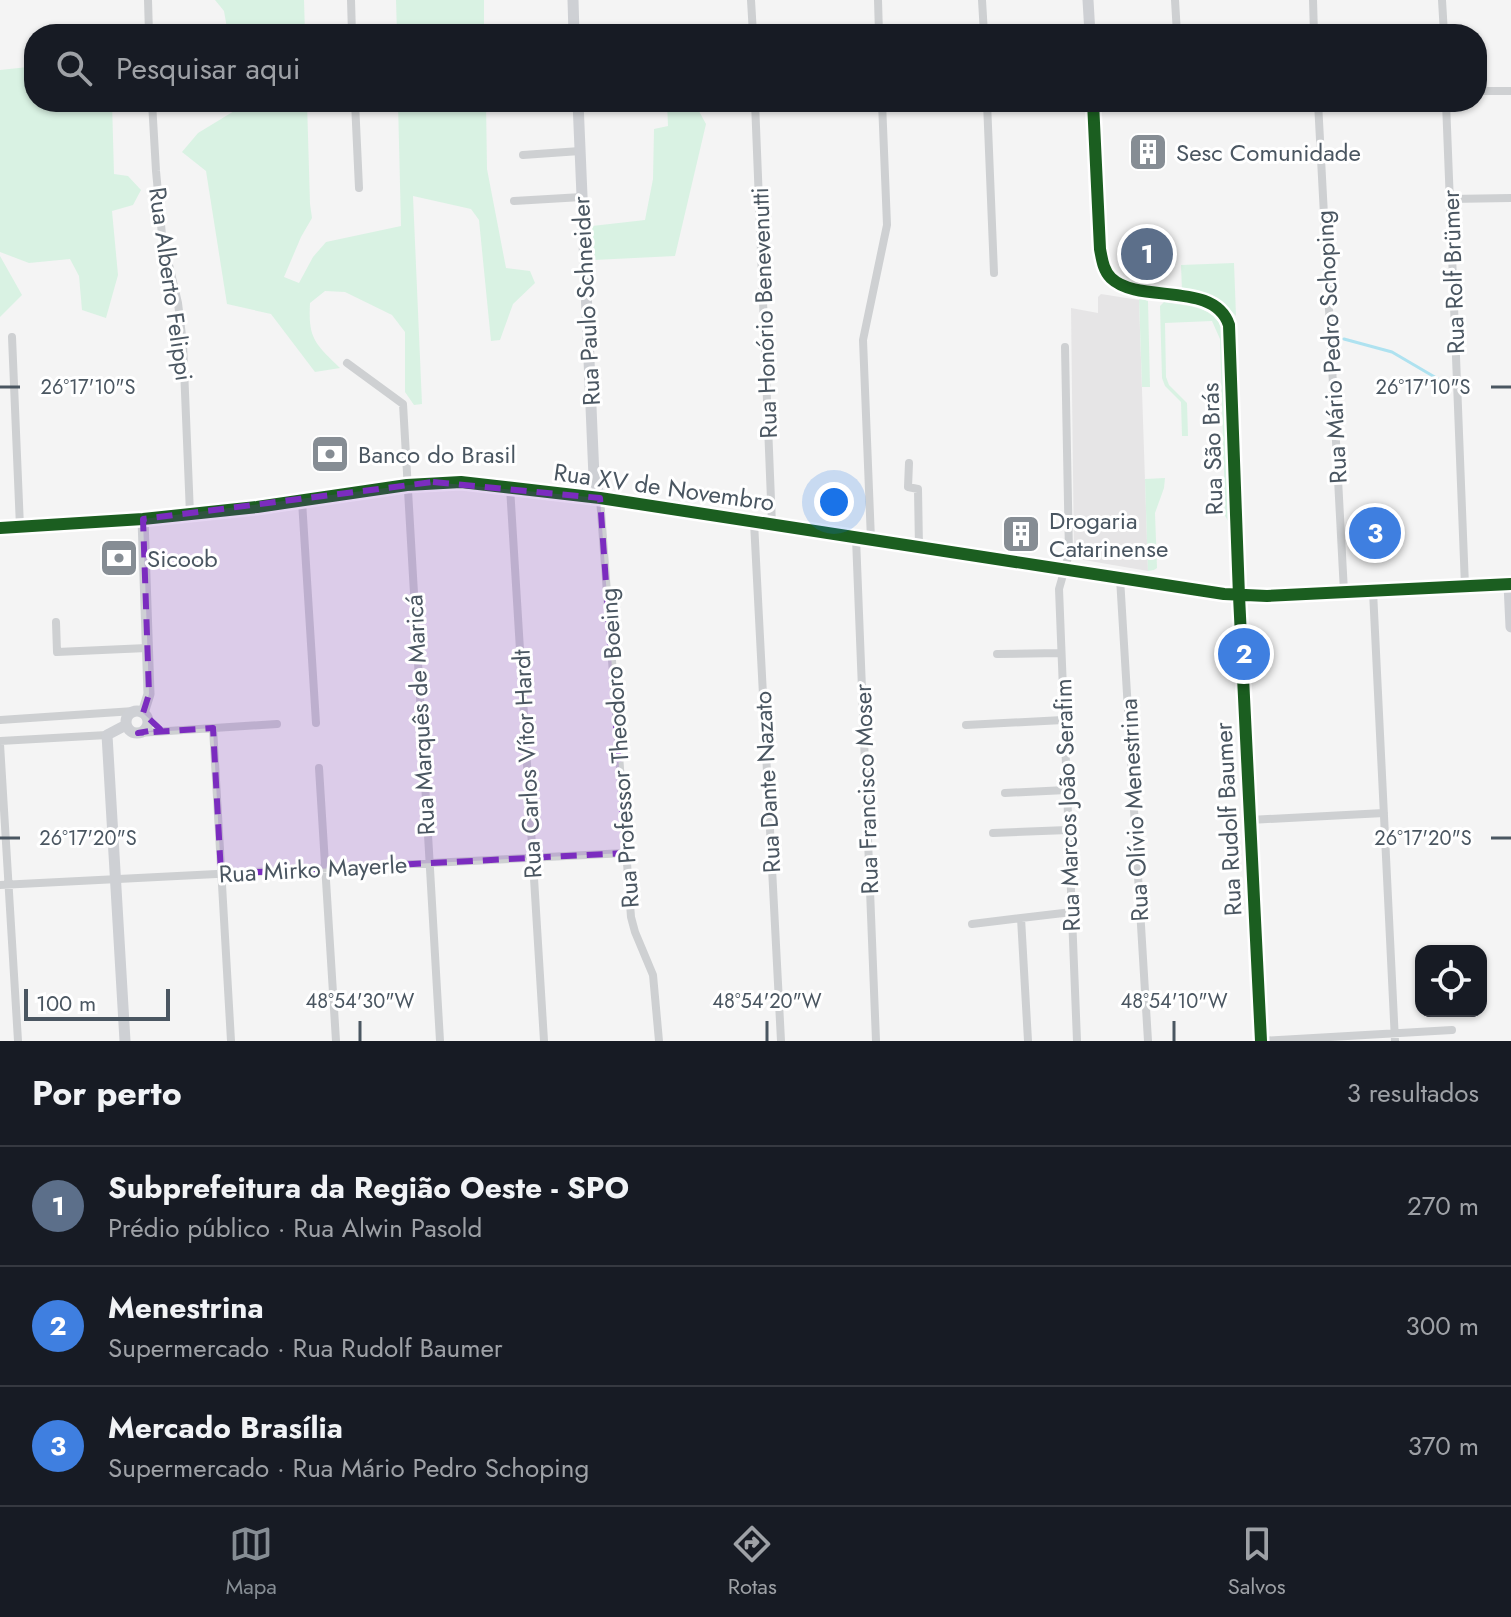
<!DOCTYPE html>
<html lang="pt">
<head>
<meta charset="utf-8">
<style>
	:root { --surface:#171b24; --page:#242831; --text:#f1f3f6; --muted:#9ea1a6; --line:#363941; --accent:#868d94 }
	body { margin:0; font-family:Jost,sans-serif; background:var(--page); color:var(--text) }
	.controls { position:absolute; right:24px; bottom:24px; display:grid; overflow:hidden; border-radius:16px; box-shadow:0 2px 6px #0004 }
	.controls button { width:72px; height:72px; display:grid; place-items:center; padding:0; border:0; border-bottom:2px solid var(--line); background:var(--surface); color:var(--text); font:40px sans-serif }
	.scale { position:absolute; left:24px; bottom:20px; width:146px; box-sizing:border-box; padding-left:8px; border:4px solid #4a5661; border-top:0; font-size:22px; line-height:28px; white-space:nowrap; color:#4a5661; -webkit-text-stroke:6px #fff; paint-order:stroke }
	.you { position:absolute; left:834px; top:502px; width:28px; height:28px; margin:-20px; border:6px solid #fff; border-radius:50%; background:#1a73e8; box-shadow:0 0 0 12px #1a73e833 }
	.badge { display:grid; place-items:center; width:52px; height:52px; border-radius:50%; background:var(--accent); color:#fff; font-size:26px; font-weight:700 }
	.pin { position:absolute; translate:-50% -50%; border:4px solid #fff; box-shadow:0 2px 8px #0006 }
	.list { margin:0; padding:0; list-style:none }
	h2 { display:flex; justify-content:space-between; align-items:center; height:104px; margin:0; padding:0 32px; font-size:34px }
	h2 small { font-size:26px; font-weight:400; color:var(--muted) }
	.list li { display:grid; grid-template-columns:52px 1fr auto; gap:24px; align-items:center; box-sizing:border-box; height:120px; padding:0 32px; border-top:2px solid var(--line) }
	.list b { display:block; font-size:30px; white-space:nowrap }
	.list p { margin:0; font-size:26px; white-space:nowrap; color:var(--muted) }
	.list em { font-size:26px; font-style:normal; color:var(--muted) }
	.icon { flex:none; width:44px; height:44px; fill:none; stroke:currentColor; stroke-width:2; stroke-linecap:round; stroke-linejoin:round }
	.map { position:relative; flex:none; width:1511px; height:1041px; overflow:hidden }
	.search { position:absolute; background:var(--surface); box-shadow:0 2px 6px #0004; left:24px; right:24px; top:24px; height:88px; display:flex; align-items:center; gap:20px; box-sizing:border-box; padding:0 28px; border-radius:32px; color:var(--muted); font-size:30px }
	.sheet { height:464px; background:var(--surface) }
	nav { display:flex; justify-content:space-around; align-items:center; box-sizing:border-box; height:112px; border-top:2px solid var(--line); background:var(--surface); font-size:22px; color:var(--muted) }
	nav a { display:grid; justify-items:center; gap:4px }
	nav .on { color:var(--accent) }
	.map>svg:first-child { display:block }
	.education { fill:#e6e5e6 }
	.green { fill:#d9f2e3 }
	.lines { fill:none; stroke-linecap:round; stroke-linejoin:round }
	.stream { stroke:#aee2f0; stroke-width:3 }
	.street { stroke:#ced0d2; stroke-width:8 }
	.secondary { stroke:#ced0d4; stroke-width:11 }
	.primary { stroke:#caced1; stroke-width:12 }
	.cycleway-casing { stroke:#fff; stroke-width:17 }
	.cycleway { stroke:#1b5e20; stroke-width:12 }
	.marked { fill:#7b2cbf; fill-opacity:0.2; stroke:#7b2cbf; stroke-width:6; stroke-dasharray:16 10; stroke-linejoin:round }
	.ticks { fill:none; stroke:#4a5661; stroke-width:3 }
	.labels { text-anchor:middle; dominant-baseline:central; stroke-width:6; stroke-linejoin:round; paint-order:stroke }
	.poi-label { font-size:24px; fill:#4a5661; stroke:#fff; text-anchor:start }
	.street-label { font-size:24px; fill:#4a5661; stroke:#fff }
	.ticks-label { font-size:20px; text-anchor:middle; fill:#4a5661; stroke:#fff; stroke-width:6; stroke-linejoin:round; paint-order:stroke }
</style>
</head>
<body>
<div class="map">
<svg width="1511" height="1041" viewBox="0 0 1511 1041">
	<rect width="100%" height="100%" fill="#f4f4f4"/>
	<!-- education -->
	<path class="education" d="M1101 294 1139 300 1148 571 1078 559 1074 554 1071 308 1098 313V297Z"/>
	<!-- green -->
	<path class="green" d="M215 0H304L305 34H228L224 11Z
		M396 0H484V34H397Z
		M34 65V102H112L114 174 128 176 141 190 133 205 112 211 118 275 106 318 82 310 79 276 70 259 29 263 0 252V70L28 67Z
		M249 102H307L310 204 312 218 301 237 284 277 299 283 313 257 326 242 401 226 398 102H486L487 169 506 268 530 271 535 283 513 304 500 340 491 341 479 220 471 209 413 196 422 404 414 405 405 392V332L392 315 345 292 325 291 310 303C308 339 315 343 340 368L315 372 271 314 227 304 206 171 182 152 198 133Z
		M667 102H694L706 124 675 256 594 260 592 226 645 220 653 179 654 129 668 126Z
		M0 256 22 295 0 317Z
		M1234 263 1236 316C1220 297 1205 296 1182 291L1181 265Z
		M1139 298 1148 301 1150 387H1142Z
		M1164 302C1184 306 1212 305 1222 327L1228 521 1224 514 1225 504 1220 339 1212 321 1165 323 1166 377 1169 385 1187 403 1188 436H1182L1181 402 1165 386 1162 378 1160 306Z
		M1165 478 1164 488 1155 513 1157 568 1154 570 1148 571 1145 479Z"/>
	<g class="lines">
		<!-- stream -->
		<path class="stream" d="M1344 339 1392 352 1450 386"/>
		<!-- street -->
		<path class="street" d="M148 0 149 34
			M351 0 352 34
			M751 0 753 34
			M878 0 879 34
			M982 0 984 34
			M1175 0 1177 34
			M1313 0 1314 34
			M1442 0 1444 34
			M1477 91H1511
			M152 102 156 171 162 235 178 303 183 344 190 514
			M355 102 359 188
			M755 102 772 525
			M987 102 994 273
			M1318 102 1344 592
			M1446 102 1465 586
			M882 103 912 102
			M523 155 580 151
			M1450 199 1511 198
			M514 201 582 197
			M12 337 20 527
			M1065 347 1069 554 1059 589 1077 1041
			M347 363 403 404 440 1041
			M909 463 908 487 918 489 919 548
			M510 487 544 1041
			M600 498 631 917 635 932 653 975 659 1041
			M302 501 316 723
			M754 522 781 1041
			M856 538 876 1041
			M871 540 863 340 887 225 882 102
			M1120 578 1148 1041
			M1373 591 1395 1041
			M56 622 57 652 147 648
			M997 654 1060 653
			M0 720 134 711
			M966 725 1063 720
			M213 728 231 1041
			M138 733 277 724
			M0 741 107 735
			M0 744 18 1041
			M319 768 336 1041
			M1005 793 1066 790
			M1250 820 1384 813
			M993 833 1068 830
			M0 885 625 853
			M972 924 1021 918
			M1028 1041 1021 918 1072 912
			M1261 1041 1452 1030"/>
		<!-- secondary -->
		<path class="secondary" d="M573 0 574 34
			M1088 0 1090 34
			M578 102 594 477 600 498
			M1093 102 1100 249C1102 259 1103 270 1111 278 1139 305 1214 280 1229 325L1239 596 1261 1041
			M143 519 149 694 143 713
			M1509 584 1511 627
			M126 722a11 11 0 1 1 22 0a11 11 0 1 1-22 0Z
			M125 1041 107 735 126 725"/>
		<!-- primary -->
		<path class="primary" d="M0 528 143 519 257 507 407 485 461 482 600 498 1224 594 1267 596 1511 584"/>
		<!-- cycleway casing -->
		<g class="cycleway-casing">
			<path id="cycleway" d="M1093 102 1100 249C1102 259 1103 270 1111 278 1139 305 1214 280 1229 325L1239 596 1261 1041
				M0 528 143 519 257 507 407 485 461 482 600 498 1224 594 1267 596 1511 584"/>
		</g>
		<!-- cycleway -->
		<use href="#cycleway" class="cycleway"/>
	</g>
	<!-- marked area -->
	<path class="marked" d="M433 482 600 498 625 853 221 874 213 728 138 733 160 729 143 713 149 694 143 519Z"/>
	<!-- ticks -->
	<path class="ticks" d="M0 387H20M1491 387H1511M0 838H20M1491 838H1511M360 1021V1041M767 1021V1041M1174 1021V1041"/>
	<!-- icons -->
	<defs>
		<g id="building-square" transform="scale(2)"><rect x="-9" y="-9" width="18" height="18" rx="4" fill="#868d94" stroke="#fff"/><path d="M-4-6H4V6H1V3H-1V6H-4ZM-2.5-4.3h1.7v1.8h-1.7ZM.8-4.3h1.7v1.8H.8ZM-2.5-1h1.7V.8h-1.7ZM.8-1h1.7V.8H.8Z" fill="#fff"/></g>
		<g id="bank-square" transform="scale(2)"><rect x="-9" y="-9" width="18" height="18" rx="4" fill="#868d94" stroke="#fff"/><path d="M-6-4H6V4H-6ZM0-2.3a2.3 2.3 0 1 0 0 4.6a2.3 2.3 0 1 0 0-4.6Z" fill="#fff"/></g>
	</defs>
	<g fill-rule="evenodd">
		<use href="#building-square" x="1148" y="152"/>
		<use href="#bank-square" x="330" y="454"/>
		<use href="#building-square" x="1021" y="534"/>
		<use href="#bank-square" x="119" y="558"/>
	</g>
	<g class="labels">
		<!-- poi labels -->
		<g class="poi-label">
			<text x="1176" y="152">Sesc Comunidade</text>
			<text x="358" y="454">Banco do Brasil</text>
			<text x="1049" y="520">Drogaria<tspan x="1049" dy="28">Catarinense</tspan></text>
			<text x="147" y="558">Sicoob</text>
		</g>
		<!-- street labels -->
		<g class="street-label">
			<text transform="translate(1453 272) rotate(-92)">Rua Rolf Brümer</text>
			<text transform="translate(171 284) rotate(82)">Rua Alberto Felippi</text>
			<text transform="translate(586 301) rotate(-93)">Rua Paulo Schneider</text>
			<text transform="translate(764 313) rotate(-92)">Rua Honório Benevenutti</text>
			<text transform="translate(1331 347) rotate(-93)">Rua Mário Pedro Schoping</text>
			<text transform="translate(1212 449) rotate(-92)">Rua São Brás</text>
			<text transform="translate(664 487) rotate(8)">Rua XV de Novembro</text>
			<text transform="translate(420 715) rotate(-93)">Rua Marquês de Maricá</text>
			<text transform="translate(619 748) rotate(-94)">Rua Professor Theodoro Boeing</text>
			<text transform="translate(527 764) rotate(-93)">Rua Carlos Vítor Hardt</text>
			<text transform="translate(767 782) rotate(-93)">Rua Dante Nazato</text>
			<text transform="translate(866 789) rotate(-92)">Rua Francisco Moser</text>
			<text transform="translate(1067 805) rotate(-92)">Rua Marcos João Serafim</text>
			<text transform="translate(1134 810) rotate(-93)">Rua Olívio Menestrina</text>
			<text transform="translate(1228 819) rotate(-93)">Rua Rudolf Baumer</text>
			<text transform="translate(313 869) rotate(-3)">Rua Mirko Mayerle</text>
		</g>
	</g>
	<g class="ticks-label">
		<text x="88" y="394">26°17'10"S</text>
		<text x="1423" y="394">26°17'10"S</text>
		<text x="88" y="845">26°17'20"S</text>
		<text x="1423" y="845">26°17'20"S</text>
		<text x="360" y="1008">48°54'30"W</text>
		<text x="767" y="1008">48°54'20"W</text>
		<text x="1174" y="1008">48°54'10"W</text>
	</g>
</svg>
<div class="controls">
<button><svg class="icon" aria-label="locate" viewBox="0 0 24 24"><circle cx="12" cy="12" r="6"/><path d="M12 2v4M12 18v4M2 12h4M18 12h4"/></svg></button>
</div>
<div class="scale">100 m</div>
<div class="you"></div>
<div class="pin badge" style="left:1147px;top:254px;background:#5c6f8a">1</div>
<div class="pin badge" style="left:1244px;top:654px;background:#3f7fe0">2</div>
<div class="pin badge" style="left:1375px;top:533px;background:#3f7fe0">3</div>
<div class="search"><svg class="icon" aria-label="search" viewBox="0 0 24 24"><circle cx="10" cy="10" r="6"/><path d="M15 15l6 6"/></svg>Pesquisar aqui</div>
</div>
<section class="sheet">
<h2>Por perto<small>3 resultados</small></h2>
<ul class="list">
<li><span class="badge" style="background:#5c6f8a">1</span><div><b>Subprefeitura da Região Oeste - SPO</b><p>Prédio público · Rua Alwin Pasold</p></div><em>270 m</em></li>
<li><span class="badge" style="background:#3f7fe0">2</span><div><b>Menestrina</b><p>Supermercado · Rua Rudolf Baumer</p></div><em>300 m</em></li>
<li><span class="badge" style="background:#3f7fe0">3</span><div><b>Mercado Brasília</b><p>Supermercado · Rua Mário Pedro Schoping</p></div><em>370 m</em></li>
</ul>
</section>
<nav>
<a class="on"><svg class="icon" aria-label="map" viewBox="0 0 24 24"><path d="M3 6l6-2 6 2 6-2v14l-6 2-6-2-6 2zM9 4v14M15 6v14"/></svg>Mapa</a>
<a><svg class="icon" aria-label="directions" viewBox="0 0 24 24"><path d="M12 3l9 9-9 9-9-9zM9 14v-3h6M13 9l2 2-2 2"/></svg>Rotas</a>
<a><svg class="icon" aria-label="saved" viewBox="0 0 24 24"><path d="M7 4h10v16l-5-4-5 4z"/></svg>Salvos</a>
</nav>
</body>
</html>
